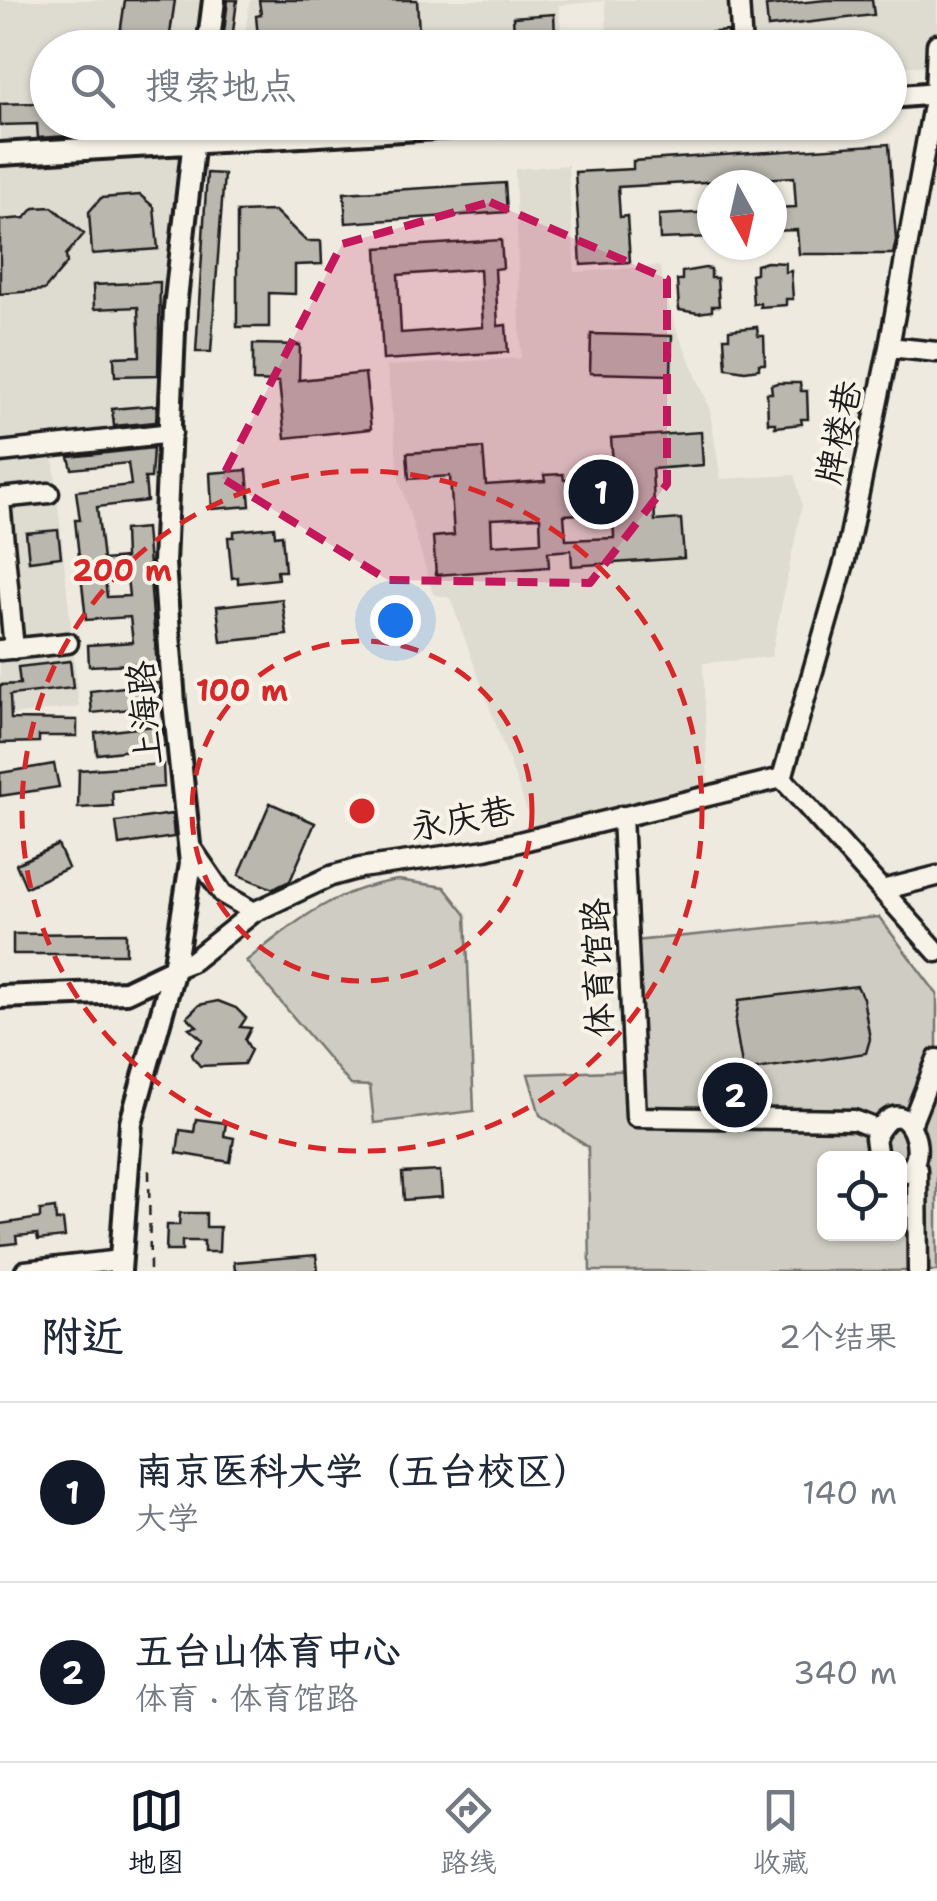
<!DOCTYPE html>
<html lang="zh">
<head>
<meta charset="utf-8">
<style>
	:root { --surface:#fff; --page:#f6f6f7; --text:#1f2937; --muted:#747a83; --line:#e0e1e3; --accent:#111827 }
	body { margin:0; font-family:"Shantell Sans","LXGW WenKai TC",sans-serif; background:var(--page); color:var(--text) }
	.controls { position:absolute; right:30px; bottom:30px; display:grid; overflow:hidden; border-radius:15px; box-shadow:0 2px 8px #0004 }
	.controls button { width:90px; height:90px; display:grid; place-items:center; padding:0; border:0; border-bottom:2px solid var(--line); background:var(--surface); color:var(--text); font:50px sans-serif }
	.compass { position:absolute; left:697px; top:170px; width:90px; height:90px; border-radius:50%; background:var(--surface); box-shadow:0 2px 8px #0004; rotate:172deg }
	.you { position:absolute; left:395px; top:620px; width:35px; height:35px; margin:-25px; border:8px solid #fff; border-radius:50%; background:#1a73e8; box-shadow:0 0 0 15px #1a73e833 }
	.badge { display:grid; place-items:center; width:65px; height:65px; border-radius:50%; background:var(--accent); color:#fff; font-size:32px; font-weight:700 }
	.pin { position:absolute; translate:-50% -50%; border:5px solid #fff; box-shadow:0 2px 10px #0006 }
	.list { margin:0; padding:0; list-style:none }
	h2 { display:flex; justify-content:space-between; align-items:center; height:130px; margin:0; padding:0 40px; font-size:42px }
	h2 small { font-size:32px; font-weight:400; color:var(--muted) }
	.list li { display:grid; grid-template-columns:65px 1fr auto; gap:30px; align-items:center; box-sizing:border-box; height:180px; padding:0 40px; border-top:2px solid var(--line) }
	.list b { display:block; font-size:38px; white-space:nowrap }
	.list p { margin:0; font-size:32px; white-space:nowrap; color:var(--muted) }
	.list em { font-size:32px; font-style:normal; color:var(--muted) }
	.icon { flex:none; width:55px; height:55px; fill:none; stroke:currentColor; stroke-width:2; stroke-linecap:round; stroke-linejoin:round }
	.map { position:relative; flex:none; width:937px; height:1271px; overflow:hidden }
	.search { position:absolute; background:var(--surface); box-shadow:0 2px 8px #0004; left:30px; right:30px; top:30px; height:110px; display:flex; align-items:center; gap:25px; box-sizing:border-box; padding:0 35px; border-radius:55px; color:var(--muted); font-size:38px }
	.sheet { height:490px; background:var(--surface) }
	nav { display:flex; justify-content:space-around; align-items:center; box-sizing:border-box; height:140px; border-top:2px solid var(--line); background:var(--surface); font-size:28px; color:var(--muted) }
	nav a { display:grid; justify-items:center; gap:5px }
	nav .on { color:var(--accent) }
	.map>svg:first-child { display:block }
	.built { fill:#dedbd1 }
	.green { fill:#cfccc3; stroke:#767470; stroke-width:2.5; fill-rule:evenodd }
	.building { fill:#bab7af; stroke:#1c1c1c; stroke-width:2.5; fill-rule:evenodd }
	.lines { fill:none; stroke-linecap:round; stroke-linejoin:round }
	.minor-casing { stroke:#1c1c1c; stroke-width:25 }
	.major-casing { stroke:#1c1c1c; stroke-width:28 }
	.path { stroke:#1c1c1c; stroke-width:2.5; stroke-dasharray:10 8; stroke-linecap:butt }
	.minor { stroke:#f7f3e8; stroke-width:18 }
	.major { stroke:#f7f3e8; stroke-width:20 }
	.marked { fill:#c2185b; fill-opacity:0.2; stroke:#c2185b; stroke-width:8; stroke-dasharray:20 12; stroke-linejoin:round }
	.ring { fill:none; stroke:#d62828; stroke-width:5; stroke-dasharray:18 12 }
	.labels { text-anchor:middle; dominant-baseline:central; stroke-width:8; stroke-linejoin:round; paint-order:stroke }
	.street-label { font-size:35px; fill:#1c1c1c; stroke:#f7f3e8 }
	.centre { fill:#d62828; stroke:#f7f3e8; stroke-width:5 }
	.ring-label { font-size:30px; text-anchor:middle; font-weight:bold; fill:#d62828; stroke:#f7f3e8; stroke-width:8; stroke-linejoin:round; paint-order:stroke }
</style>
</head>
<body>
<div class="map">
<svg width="937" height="1271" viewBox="0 0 937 1271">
	<rect width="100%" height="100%" fill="#eeeae0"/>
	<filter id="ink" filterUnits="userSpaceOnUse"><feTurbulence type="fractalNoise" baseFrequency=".01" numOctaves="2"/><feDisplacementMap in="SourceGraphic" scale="20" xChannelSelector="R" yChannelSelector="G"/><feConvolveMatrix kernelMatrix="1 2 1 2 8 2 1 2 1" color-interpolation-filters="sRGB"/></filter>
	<g filter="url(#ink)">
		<!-- built -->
		<path class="built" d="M0 0H208L203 47 48 48V122L195 123 172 433 0 452Z
			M250 0H937V65L890 67V48L608 47 605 1 559 5 561 32 604 30 605 47 243 48Z
			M568 165 575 272 659 266 674 324 709 406 721 479 795 475 802 505 771 657 703 663 708 786 533 827 450 598 433 594 399 478 387 366 521 358 515 169Z
			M53 455 79 707 0 716V462Z"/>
		<!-- green -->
		<path class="green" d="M398 880 444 887 466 915 474 1111 374 1123 370 1086 351 1085 246 961C296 922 332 890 398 880Z
			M879 917 937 994V1271H590L588 1147 540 1115 528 1074 641 1070 634 941ZM824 1158H900V1234H824Z"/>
		<!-- building -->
		<path class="building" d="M125 0H175L168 48H118Z
			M228 0H237L231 48H222Z
			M259 0H417L420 48H253L252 38 258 37 256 16 261 15Z
			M826 0H872L874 15 768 27 766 6Z
			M554 14 555 37 602 34 603 48H515L513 17Z
			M728 31 729 48H629V38Z
			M48 74V122H182L181 129 38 138 37 124 0 125V104L35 103V77Z
			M889 144 896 240 893 254H799L797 230 772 231V208L796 207 794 177 618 187 620 217 627 216 630 262 581 265 575 172 633 169V161Z
			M207 173 224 174 211 352H196Z
			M505 183 507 212 346 223 344 193Z
			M140 195 154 207 158 249 92 254 89 212 101 198Z
			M52 207 84 234 66 255 67 263 44 290 0 294V220L25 218 34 208Z
			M275 211 306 241H321L322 264 295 265V294L269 293V327H237V212Z
			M712 212V237L660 239 659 215Z
			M501 240 503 268 495 269 498 326 506 325 508 352 383 360 377 248ZM480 269 483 327 401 333 398 275Z
			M767 262 785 263V272L791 271 793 299H786V305L760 307V303L753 304 751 274 756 273V265Z
			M705 268 711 269V278H717L719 306H712V311L698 313 679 310 677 280H682V272Z
			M160 282 158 375 115 376 114 357 140 356 138 307 94 309 93 285Z
			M757 327 758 336H764L765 364H759V369L745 371 726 368 724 338H729V330Z
			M591 334 672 336 671 375 590 373Z
			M253 344 300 345 299 380 365 373 371 429 285 438 279 382 253 381Z
			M777 383H800L801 391H807L808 419H801L802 424 775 427V423H768L767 393H772L771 385Z
			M157 405 156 422 114 426 112 409Z
			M701 432 703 465 652 469 655 521 681 519 684 558 572 566 571 550 548 552 549 567 436 575 433 537 454 535 450 476 409 479 407 453 483 448 486 485 545 481 544 475 563 474 564 480 614 476 611 438ZM613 512 614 538 566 540 564 515ZM540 517 541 542 492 545 491 519Z
			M153 448 151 478H145L147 501 97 507 103 560 125 558 124 530 146 528 157 667 135 669 134 664 89 666 88 645 133 642 130 617 86 620 75 520H80L76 491 131 485 128 463 72 469 69 457ZM127 577 129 596 107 597 105 579Z
			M247 470 250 506 212 509 210 473Z
			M274 527 275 536 282 535 285 571H277L278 579 238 583V577L232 578 228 537H234V531Z
			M58 530 61 557 29 561 26 533Z
			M282 599 287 635 221 642 217 606Z
			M70 661 73 688 10 695 11 719 77 720V736H39V742L0 743V685L20 684 18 667Z
			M159 683 160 706 92 713 90 691Z
			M162 725 165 746 97 754 95 733Z
			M54 764 59 787 0 796V773Z
			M163 764 164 787 112 791 113 806 78 808 79 770Z
			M270 803 315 823 290 881 273 889 239 875Z
			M172 814 174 837 119 845 116 822Z
			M58 845 68 868 26 887 16 864Z
			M126 933V954H13V934Z
			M857 986 863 998 870 1039 866 1053 743 1071 735 1024 739 1000Z
			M218 1001 236 1008 246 1018 240 1027 251 1028 245 1040 251 1050 244 1064 200 1066 193 1057 192 1053 203 1040 189 1028 197 1026 187 1017 199 1005Z
			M196 1119 226 1123 224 1136 234 1138 230 1162 177 1153 180 1130 194 1132Z
			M440 1171 442 1197 404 1200 402 1173Z
			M55 1208 56 1221 63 1220 65 1237 38 1240 37 1234 16 1236 17 1243 0 1245V1224L40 1218V1210Z
			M180 1213H206V1227H220L219 1252H204V1241H182V1251H166L167 1225H179Z
			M316 1255 318 1271H235L234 1262Z"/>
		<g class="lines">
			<!-- minor casing -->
			<g class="minor-casing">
				<path id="minor" d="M739 0 742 48
					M889 347 937 352
					M0 452 172 433
					M0 498 49 493
					M0 501 14 649
					M0 650 68 643
					M782 778 845 560 889 347 935 94 937 44
					M782 778 937 952
					M622 816 636 1117 854 1120 879 1130
					M190 846 223 894 254 912
					M882 890 937 876
					M174 969 191 962 254 912 331 876 360 868 486 850 782 778
					M913 1120 937 1059
					M878 1158 875 1138C905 1075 937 1170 900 1173
					M917 1169 918 1271
					M25 1271 121 1260"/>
			</g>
			<!-- major casing -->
			<g class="major-casing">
				<path id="major" d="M208 48 214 0
					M890 97 937 93
					M0 154 539 122
					M0 997 126 992 174 969
					M120 1271 131 1123 174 969 191 863 174 703 164 563 175 308 196 122"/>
			</g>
			<!-- path -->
			<path class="path" d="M149 1170 150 1271"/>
			<!-- minor -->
			<use href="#minor" class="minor"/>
			<!-- major -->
			<use href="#major" class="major"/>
		</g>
	</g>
	<!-- marked area -->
	<path class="marked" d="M490 202 667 279V484L590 583 388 580 222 478 342 244Z"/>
	<!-- distance rings -->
	<g class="ring">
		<circle cx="362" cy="811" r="170"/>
		<circle cx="362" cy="811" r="340"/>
	</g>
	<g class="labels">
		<!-- street labels -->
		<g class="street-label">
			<text transform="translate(838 432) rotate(-78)">牌楼巷</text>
			<text transform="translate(144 713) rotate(-95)">上海路</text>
			<text transform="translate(462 818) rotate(-10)">永庆巷</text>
			<text transform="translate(597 968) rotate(-92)">体育馆路</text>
		</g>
	</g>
	<circle cx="362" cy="811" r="15" class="centre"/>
	<g class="ring-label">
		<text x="122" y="581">200 m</text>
		<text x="242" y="701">100 m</text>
	</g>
</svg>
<div class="controls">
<button><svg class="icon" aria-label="locate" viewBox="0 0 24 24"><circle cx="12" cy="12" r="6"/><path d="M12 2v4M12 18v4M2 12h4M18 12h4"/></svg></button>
</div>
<svg class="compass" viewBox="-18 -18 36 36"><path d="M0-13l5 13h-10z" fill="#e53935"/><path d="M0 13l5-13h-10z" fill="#747a83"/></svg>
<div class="you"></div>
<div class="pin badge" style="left:601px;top:492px">1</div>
<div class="pin badge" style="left:735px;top:1095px">2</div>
<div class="search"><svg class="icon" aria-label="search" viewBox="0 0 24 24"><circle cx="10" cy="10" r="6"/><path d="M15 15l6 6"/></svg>搜索地点</div>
</div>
<section class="sheet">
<h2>附近<small>2个结果</small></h2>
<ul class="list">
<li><span class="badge">1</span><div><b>南京医科大学（五台校区）</b><p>大学</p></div><em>140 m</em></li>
<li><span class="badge">2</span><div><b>五台山体育中心</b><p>体育 · 体育馆路</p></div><em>340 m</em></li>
</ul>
</section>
<nav>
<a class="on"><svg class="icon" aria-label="map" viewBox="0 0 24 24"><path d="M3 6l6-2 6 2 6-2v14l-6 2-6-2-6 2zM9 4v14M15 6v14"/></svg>地图</a>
<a><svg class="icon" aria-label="directions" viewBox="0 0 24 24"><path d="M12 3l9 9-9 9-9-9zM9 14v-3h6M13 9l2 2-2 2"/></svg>路线</a>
<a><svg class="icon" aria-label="saved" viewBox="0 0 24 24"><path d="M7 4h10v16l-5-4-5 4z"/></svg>收藏</a>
</nav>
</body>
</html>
